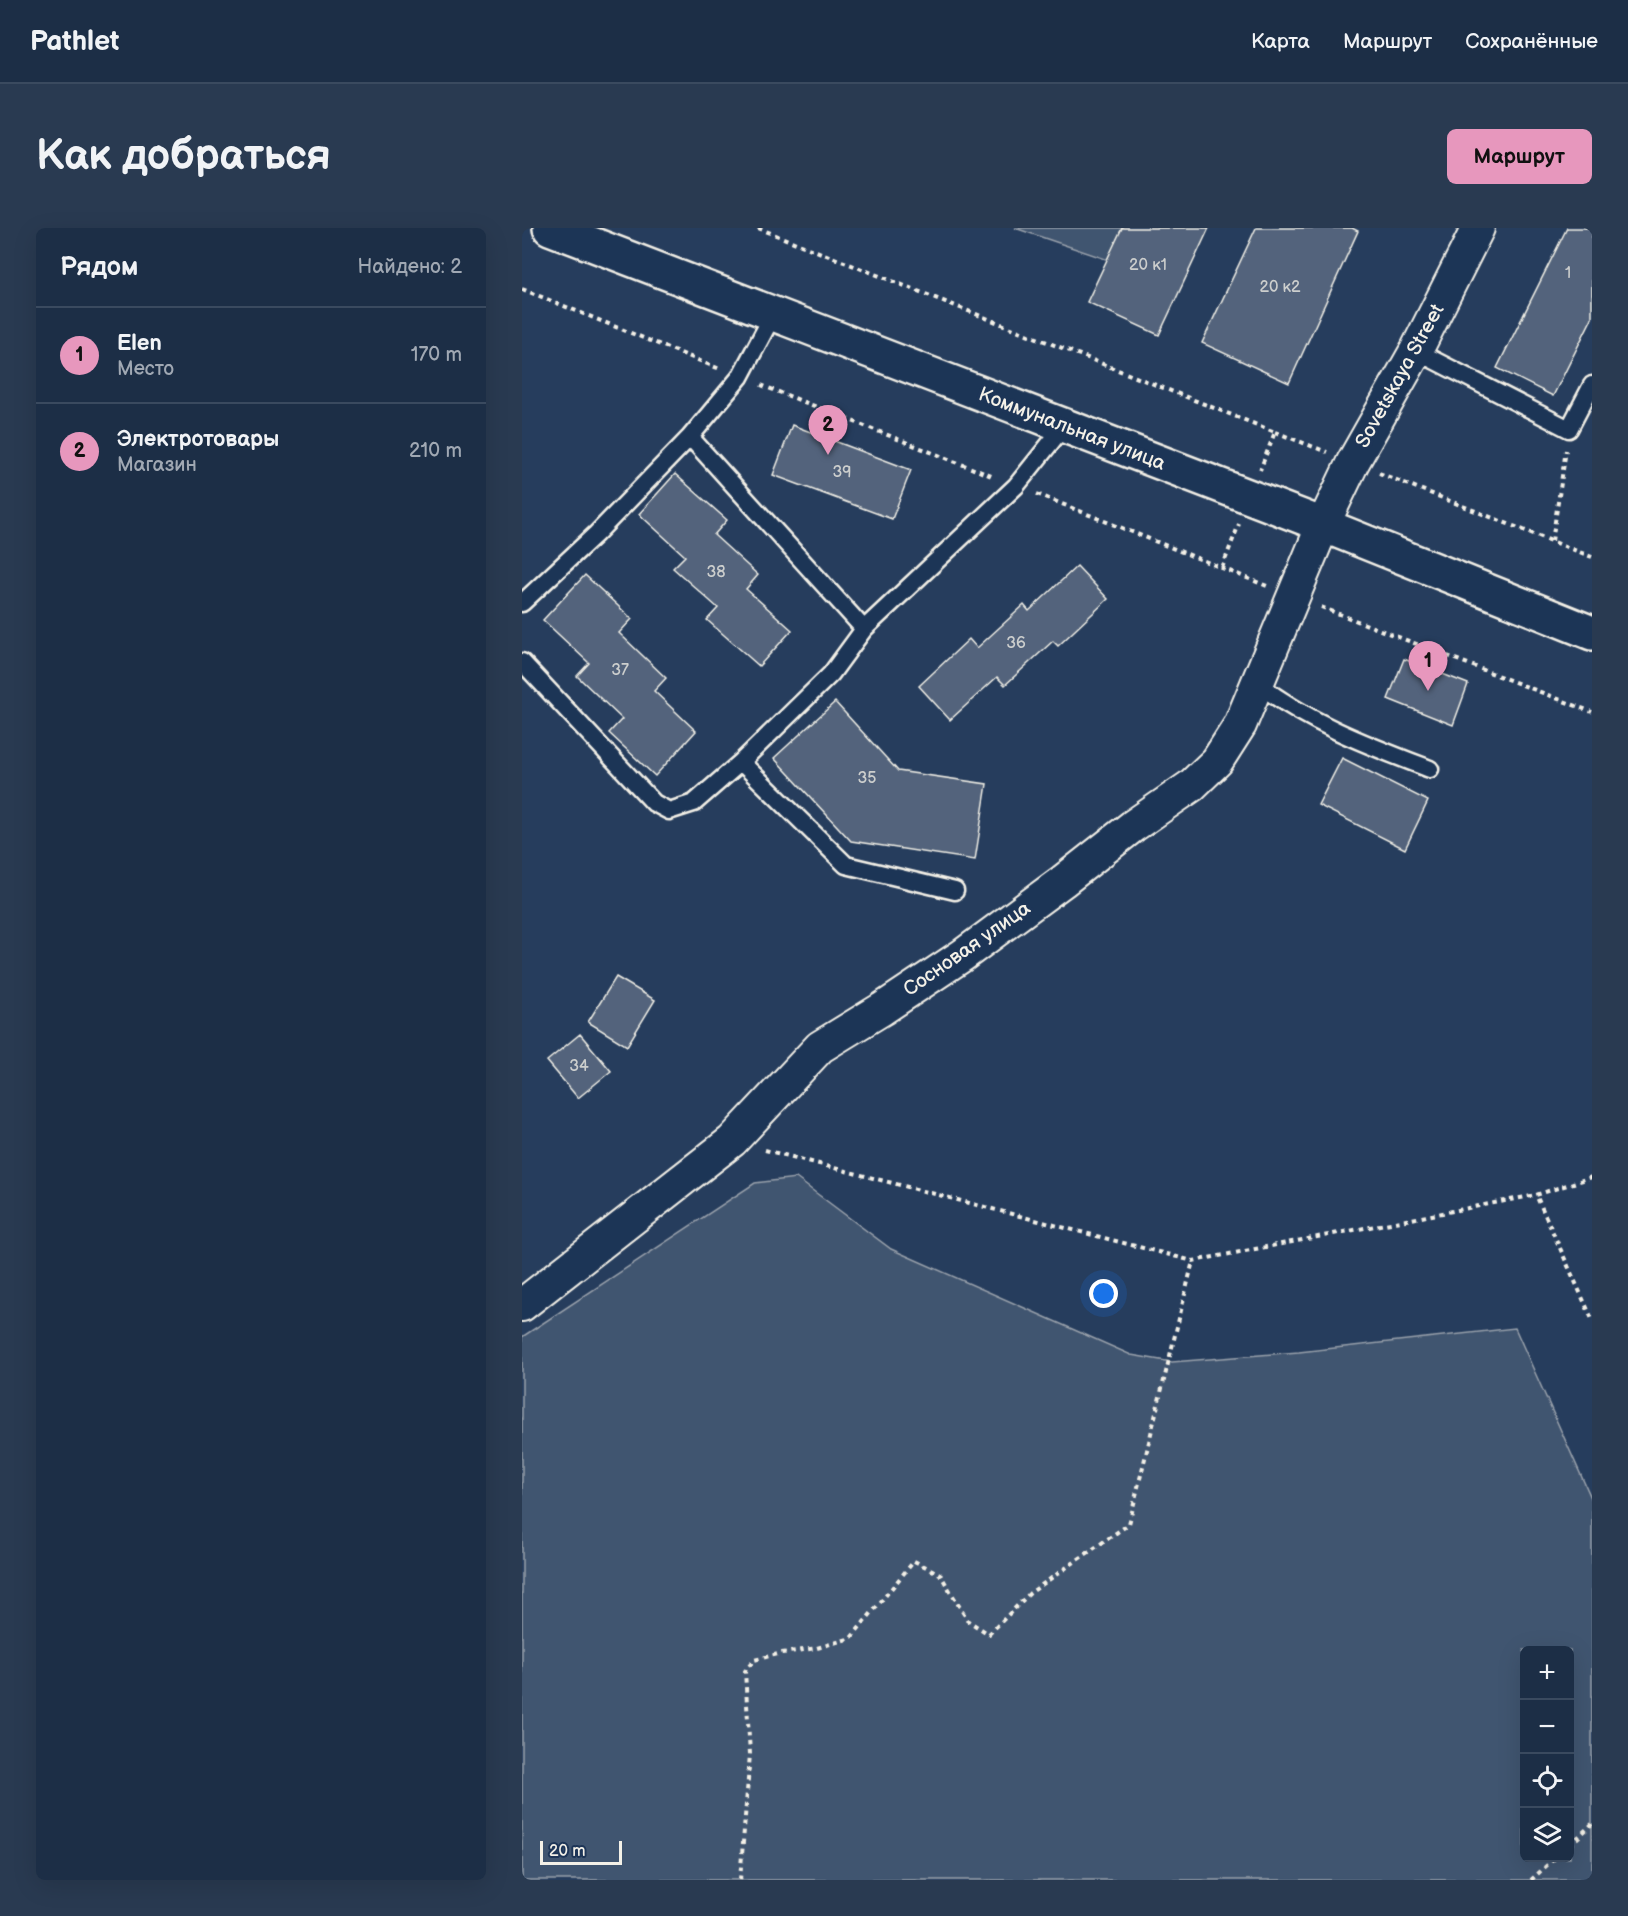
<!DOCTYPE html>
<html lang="ru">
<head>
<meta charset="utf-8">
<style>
	:root { --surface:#1c2e46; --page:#293a51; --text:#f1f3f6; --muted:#a0a8b3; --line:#3a4a5f; --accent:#e797bd }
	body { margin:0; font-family:"Balsamiq Sans",sans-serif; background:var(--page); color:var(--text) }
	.controls { position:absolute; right:18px; bottom:18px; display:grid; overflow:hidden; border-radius:9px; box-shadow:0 6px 24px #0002 }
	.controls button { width:54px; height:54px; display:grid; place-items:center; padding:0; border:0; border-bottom:2px solid var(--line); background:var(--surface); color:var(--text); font:30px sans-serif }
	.scale { position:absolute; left:18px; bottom:15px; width:82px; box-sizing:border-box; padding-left:6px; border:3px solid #f4f1e8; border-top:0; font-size:16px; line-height:21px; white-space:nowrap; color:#f4f1e8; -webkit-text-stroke:4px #1d3557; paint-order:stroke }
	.you { position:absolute; left:582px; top:1066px; width:21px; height:21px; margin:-15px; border:4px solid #fff; border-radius:50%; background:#1a73e8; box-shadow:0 0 0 9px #1a73e833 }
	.badge { display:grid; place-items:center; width:39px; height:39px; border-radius:50%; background:var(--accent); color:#111; font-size:20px; font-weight:700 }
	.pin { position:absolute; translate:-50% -50px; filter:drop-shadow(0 2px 3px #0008) }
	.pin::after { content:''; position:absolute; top:32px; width:21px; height:18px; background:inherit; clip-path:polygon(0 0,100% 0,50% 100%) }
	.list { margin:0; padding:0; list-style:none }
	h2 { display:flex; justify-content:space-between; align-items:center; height:78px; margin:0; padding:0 24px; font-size:26px }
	h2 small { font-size:20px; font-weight:400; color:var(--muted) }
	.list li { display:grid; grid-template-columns:39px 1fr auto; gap:18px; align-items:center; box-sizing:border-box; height:96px; padding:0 24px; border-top:2px solid var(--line) }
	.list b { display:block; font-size:22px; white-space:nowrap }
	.list p { margin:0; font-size:20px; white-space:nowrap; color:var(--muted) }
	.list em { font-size:20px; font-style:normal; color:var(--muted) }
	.icon { flex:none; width:33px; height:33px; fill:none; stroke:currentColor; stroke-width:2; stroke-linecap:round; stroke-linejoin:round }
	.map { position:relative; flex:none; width:1070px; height:1652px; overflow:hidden; border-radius:9px }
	header { display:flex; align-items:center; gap:36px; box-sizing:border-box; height:84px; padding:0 30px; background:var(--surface); border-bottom:2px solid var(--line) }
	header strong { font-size:28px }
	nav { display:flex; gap:33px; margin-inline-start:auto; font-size:21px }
	.intro { display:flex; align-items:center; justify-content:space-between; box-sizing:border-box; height:144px; padding:0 36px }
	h1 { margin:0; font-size:42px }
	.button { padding:15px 27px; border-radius:9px; background:var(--accent); color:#111; font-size:21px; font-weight:700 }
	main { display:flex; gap:36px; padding:0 36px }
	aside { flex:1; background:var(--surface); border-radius:9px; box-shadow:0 6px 24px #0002 }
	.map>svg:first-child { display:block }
	.green { fill:#40546f; stroke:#9aa2ac; stroke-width:1.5; fill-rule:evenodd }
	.building { fill:#52647b; stroke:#f4f1e8; stroke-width:1.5 }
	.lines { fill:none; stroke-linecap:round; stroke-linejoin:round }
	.lane-casing { stroke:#f4f1e8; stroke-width:21 }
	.street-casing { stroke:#f4f1e8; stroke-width:36 }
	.secondary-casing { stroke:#f4f1e8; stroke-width:38 }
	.path { stroke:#f4f1e8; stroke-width:4; stroke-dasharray:4.5 4.5; stroke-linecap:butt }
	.lane { stroke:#1d3557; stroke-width:16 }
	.street { stroke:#1d3557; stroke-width:32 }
	.secondary { stroke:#1d3557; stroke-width:33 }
	.labels { text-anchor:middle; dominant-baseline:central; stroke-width:6; stroke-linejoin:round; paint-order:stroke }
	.number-label { font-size:16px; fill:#cccecd }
	.street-label { font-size:20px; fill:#f4f1e8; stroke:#1d3557 }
</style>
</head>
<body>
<header>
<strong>Pathlet</strong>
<nav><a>Карта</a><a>Маршрут</a><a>Сохранённые</a></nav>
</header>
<div class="intro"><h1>Как добраться</h1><a class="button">Маршрут</a></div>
<main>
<aside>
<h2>Рядом<small>Найдено: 2</small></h2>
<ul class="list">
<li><span class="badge">1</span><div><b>Elen</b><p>Место</p></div><em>170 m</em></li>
<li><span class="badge">2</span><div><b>Электротовары</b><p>Магазин</p></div><em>210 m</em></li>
</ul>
</aside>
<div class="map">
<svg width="1070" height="1652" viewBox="0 0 1070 1652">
	<rect width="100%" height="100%" fill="#263d5d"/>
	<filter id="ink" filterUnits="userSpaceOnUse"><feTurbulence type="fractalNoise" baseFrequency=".0167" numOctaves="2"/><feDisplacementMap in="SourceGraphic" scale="12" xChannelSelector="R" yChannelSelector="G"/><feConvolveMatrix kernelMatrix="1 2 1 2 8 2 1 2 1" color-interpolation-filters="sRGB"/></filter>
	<g filter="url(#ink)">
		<!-- green -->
		<path class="green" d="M493 0H644L607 39Z
			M274 950 369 1021 609 1127 650 1134 777 1124 993 1100 1070 1272V1652H0V1109L233 955ZM1048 1422V1630H1002V1422Z"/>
		<!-- building -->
		<path class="building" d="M600 0H687L637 107 565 74Z
			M734 0H830L836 3 767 155 680 115Z
			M1045 0H1070V90L1031 168 975 140Z
			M270 197 389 242 370 291 251 247Z
			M153 246 205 292 192 307 236 347 224 361 270 402 237 438 185 392 196 380 151 340 163 328 117 286Z
			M555 338 586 371 536 418 531 413 483 457 475 449 428 492 397 458 447 411 455 420 502 377 507 383Z
			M63 347 110 391 97 405 144 450 132 463 174 503 133 548 87 505 100 491 55 448 67 435 21 392Z
			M882 431 946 456 931 497 866 471Z
			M313 474 376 543 465 556 453 632 329 613 252 530Z
			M820 530 906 573 883 621 796 577Z
			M94 749 133 772 105 818 66 794Z
			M58 806 89 843 56 870 25 833Z"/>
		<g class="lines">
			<!-- lane casing -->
			<g class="lane-casing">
				<path id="lane" d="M894 123 1047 201 1070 157
					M168 209 342 401
					M0 375 74 306 168 209 218 149 251 87
					M0 434 132 575 147 583 172 575 219 534
					M735 455C786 495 848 518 908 541
					M433 663 324 637 219 534 309 446 342 401 494 258 542 198"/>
			</g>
			<!-- street casing -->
			<g class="street-casing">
				<path id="street" d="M0 1077 210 913 298 819 360 781 441 727 541 653 611 598 669 558 695 533 718 497 801 297 831 234 894 123 956 0"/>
			</g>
			<!-- secondary casing -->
			<g class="secondary-casing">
				<path id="secondary" d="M28 0 801 297 1070 405"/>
			</g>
			<!-- path -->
			<path class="path" d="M236 0 753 204 738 242
				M0 61 198 141
				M239 157 472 249
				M753 204 805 224
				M857 245 1070 329
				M515 266 745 358
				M1030 313 1044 222
				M700 340 717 296
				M799 379 1070 484
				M243 922 671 1033 1014 967
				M1070 949 1014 967 1070 1091
				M1048 1617 1070 1596
				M218 1652 228 1526 223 1443 232 1432 260 1425 295 1420 329 1410 392 1333 418 1346 446 1393 467 1406 508 1365 607 1296 671 1033
				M1009 1652 1033 1630"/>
			<!-- lane -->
			<use href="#lane" class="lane"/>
			<!-- street -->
			<use href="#street" class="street"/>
			<!-- secondary -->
			<use href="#secondary" class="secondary"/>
		</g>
	</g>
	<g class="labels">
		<!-- number labels -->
		<g class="number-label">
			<text x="626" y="37">20 к1</text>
			<text x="1046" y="45">1</text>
			<text x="758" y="59">20 к2</text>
			<text x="320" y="244">39</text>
			<text x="194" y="344">38</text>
			<text x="494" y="415">36</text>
			<text x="98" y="442">37</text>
			<text x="345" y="550">35</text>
			<text x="57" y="838">34</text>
		</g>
		<!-- street labels -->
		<g class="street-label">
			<text transform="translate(878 148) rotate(-61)">Sovetskaya Street</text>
			<text transform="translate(550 201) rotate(21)">Коммунальная улица</text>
			<text transform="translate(445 721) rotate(-35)">Сосновая улица</text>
		</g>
	</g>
</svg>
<div class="controls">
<button>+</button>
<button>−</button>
<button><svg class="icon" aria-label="locate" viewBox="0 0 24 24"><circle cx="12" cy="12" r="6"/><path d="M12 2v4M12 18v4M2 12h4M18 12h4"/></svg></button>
<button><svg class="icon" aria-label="layers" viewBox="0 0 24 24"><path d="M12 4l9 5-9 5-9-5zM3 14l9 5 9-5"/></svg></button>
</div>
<div class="scale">20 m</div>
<div class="you"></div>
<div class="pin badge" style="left:906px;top:463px">1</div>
<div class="pin badge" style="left:306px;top:227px">2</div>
</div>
</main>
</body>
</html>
